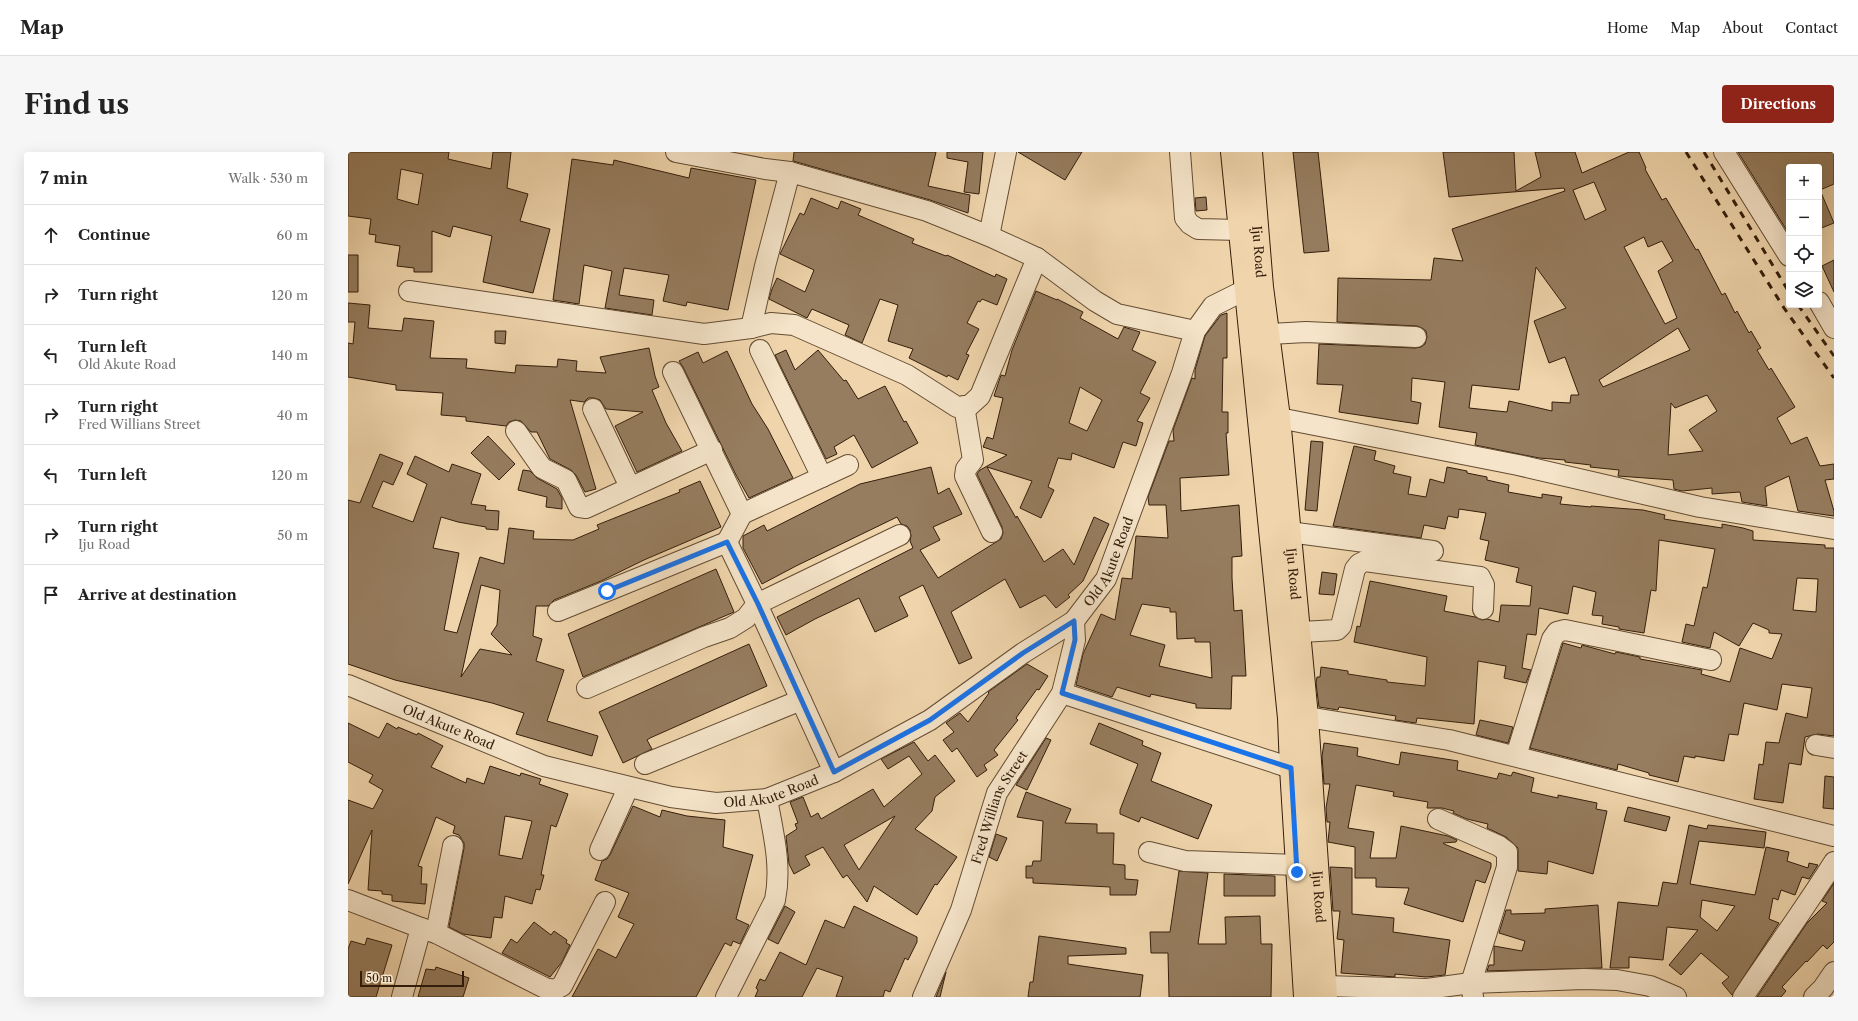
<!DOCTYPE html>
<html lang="en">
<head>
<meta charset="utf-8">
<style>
	:root { --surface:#fff; --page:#f6f6f6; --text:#222; --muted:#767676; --line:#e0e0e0; --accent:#8f2418 }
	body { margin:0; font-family:"Libre Caslon Text",serif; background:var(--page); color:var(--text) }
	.controls { position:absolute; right:12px; top:12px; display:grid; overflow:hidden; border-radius:4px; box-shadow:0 4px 16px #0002 }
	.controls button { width:36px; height:36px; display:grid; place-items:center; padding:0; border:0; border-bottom:1px solid var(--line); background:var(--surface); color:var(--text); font:20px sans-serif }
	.scale { position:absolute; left:12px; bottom:10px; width:104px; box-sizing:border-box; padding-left:4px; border:2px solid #341e0b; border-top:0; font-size:11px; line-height:14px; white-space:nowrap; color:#341e0b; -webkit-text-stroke:3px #f5e4c9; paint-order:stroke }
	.stop { position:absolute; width:12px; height:12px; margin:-9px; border:3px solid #1a73e8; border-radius:50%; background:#fff }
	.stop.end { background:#1a73e8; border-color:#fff; box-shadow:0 1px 4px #0008 }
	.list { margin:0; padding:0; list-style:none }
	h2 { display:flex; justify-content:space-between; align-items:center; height:52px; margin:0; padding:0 16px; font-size:17px }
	h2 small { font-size:13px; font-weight:400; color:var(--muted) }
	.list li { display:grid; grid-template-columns:26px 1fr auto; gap:12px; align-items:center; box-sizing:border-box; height:60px; padding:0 16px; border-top:1px solid var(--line) }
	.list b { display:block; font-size:15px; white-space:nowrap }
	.list p { margin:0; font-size:13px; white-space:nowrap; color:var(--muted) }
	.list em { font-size:13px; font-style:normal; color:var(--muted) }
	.icon { flex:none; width:22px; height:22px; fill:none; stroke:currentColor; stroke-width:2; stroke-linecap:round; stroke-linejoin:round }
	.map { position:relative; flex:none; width:1486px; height:845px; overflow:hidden; border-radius:4px }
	header { display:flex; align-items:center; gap:24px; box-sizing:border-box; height:56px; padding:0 20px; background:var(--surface); border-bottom:1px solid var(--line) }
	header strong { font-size:19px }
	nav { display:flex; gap:22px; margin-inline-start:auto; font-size:14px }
	.intro { display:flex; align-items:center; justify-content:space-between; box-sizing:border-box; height:96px; padding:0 24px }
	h1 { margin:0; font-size:28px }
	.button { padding:10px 18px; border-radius:4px; background:var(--accent); color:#fff; font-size:14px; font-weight:700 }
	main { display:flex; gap:24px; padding:0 24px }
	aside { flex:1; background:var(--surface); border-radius:4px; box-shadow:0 4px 16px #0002 }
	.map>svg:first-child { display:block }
	.building { fill:#967d5f; stroke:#341e0b; fill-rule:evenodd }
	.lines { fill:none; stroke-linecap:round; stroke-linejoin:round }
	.minor-casing { stroke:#634c33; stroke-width:22 }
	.major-casing { stroke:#341e0b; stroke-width:24 }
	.minor { stroke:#f5e4c9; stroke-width:20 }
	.major { stroke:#f0d5ac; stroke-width:22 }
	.rail { stroke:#341e0b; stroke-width:3; stroke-dasharray:7 7; stroke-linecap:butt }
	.route { stroke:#1a73e8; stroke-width:5 }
	.labels { text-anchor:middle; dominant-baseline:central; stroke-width:3; stroke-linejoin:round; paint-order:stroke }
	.street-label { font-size:13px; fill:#341e0b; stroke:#f5e4c9 }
</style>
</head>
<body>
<header>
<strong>Map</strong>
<nav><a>Home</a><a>Map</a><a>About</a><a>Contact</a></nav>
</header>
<div class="intro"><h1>Find us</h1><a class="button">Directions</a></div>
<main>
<aside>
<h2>7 min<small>Walk · 530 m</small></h2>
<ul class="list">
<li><svg class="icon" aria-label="ahead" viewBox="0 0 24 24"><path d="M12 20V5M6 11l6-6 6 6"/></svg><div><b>Continue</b></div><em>60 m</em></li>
<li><svg class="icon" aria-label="right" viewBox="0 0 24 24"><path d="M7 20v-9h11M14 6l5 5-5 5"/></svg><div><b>Turn right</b></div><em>120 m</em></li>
<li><svg class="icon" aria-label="left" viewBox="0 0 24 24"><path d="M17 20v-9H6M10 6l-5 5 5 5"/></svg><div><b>Turn left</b><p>Old Akute Road</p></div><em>140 m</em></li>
<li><svg class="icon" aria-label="right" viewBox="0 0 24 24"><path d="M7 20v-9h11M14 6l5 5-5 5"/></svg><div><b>Turn right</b><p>Fred Willians Street</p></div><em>40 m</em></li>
<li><svg class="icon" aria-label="left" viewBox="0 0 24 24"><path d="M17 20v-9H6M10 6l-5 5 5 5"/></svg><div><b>Turn left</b></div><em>120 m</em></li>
<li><svg class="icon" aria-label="right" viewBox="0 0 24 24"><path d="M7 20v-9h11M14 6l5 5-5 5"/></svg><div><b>Turn right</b><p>Iju Road</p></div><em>50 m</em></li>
<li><svg class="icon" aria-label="arrive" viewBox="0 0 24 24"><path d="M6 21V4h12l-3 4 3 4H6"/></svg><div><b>Arrive at destination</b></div></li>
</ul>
</aside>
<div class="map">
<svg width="1486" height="845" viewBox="0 0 1486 845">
	<rect width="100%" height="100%" fill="#f0d5ac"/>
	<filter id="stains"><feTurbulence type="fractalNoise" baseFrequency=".005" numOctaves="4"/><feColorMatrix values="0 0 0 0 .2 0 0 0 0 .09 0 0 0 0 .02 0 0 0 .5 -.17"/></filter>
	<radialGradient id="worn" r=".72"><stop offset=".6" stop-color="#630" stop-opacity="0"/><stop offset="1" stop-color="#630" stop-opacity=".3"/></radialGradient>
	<!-- building -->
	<path class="building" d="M0 0H101L100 7 143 17 145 0H163L159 36 180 42 172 69 202 77 185 141 135 130 144 84 105 74 102 85 84 79V120H66V116L49 114 52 94 27 90 28 83 21 82 23 67 0 64ZM53 17 75 22 70 53 49 47Z
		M446 0H588L580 34 622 43 620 61 582 48 445 9Z
		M599 0H635L631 42 616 40 620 10 599 6Z
		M670 0H734L717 28Z
		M945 0H970L981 99 956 101Z
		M1095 0H1166L1168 39 1193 25 1187 0H1227L1234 21 1281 0H1291L1298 16 1297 17 1314 48 1318 46 1348 98 1350 97 1374 143 1377 141 1387 161 1389 159 1401 181 1403 179 1413 196 1409 198 1421 218 1423 216 1447 255 1429 266 1443 292 1459 285 1472 314 1486 312V327L1477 328 1486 359V364L1450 359 1441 324 1417 335 1419 354 1394 350 1392 340 1364 342V336L1334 339 1326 337 1325 328 1270 324 1271 318 1242 315 1243 313 1217 310V308L1191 306 1127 293 1129 281 1091 275 1097 230 1064 226 1063 249 1073 251 1070 272 991 260 995 233 969 232 971 192 1067 196 1073 195 1077 192 1079 185 1078 179 1074 176 1069 174 989 170 990 126 1083 128 1086 106 1115 109 1104 77 1217 39 1216 36 1101 45ZM1246 30 1258 58 1237 68 1225 38ZM1296 85 1300 95 1314 89 1325 109 1310 119 1329 166 1317 172 1276 95ZM1188 115 1218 156 1186 169 1201 211 1217 205 1231 243H1223L1222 251 1204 250V259L1161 249 1159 260 1121 256 1124 233 1171 238ZM1330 176 1342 198 1255 235 1251 228ZM1359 243 1369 259 1341 278 1355 299 1320 303 1323 251 1327 256Z
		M1390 0H1486V32L1472 38 1486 71 1471 77V15H1441V82Z
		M224 7 265 13 266 8 341 26 343 16 408 28 380 158 339 150 338 154 315 149 321 123 276 116 271 143 306 148 304 163 257 156 264 119 236 113 231 152 205 148Z
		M858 45 859 58 848 59 847 46Z
		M463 46 490 57 493 49 513 57 510 63 566 87 564 91 598 104 599 103 647 125 648 122 659 127 649 153 634 147 632 150 630 149 619 171 631 177 618 202 621 203 610 228 600 223 599 225 561 206 565 197 540 189 550 153 532 147 514 191 497 183 501 173 464 157 459 166 421 147 424 137 429 126 457 140 466 118 432 102 452 61 456 63Z
		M0 103H10V140H0Z
		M1486 108V140L1474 114Z
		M688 139 709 148V147L735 160 732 166 770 187 776 175 792 180 784 198 808 210 792 241 802 246 789 269 795 271 788 294 775 290 766 316 724 301 723 308 710 306 700 335 706 338 693 366 672 356 684 329 639 315 668 366 669 364 696 410 715 397 726 413 746 365 761 372 735 429 720 443 722 445 708 456 697 443 672 456 657 427 603 460 624 506 611 512 575 433 551 445 560 464 527 480 511 446 467 467 438 483 429 465 565 396 562 389 563 384 562 378 559 374 553 372 549 365 448 414 414 432 395 396V384L416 373 419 379 512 332 583 315 590 342 601 336 614 362 585 375 592 388 572 398 590 426 653 387 655 381 654 375 629 322 632 318 659 303 635 295 639 285 645 287 655 246 646 244 653 223 657 224 664 198ZM732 235 754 248 739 279 721 271Z
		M0 151 22 153 20 176 54 179 56 166 86 169 82 206 119 207 118 216 167 221 168 213 209 215 210 207 229 209 228 219 258 221 252 205 301 196 307 224 311 235 304 238 318 271 334 299 289 320 267 274 295 260 258 257 252 248 246 246H240L236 250 222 248 248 337 237 340 228 323 223 318 202 307 189 280H183L173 269 167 268 161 270 158 274 118 269V265L93 263 95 241 48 238V233L0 225V191L5 192 7 170H0Z
		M879 161V206H875L874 260H880V281H878L881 323 832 326 833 359 891 353 894 404 884 405V426L886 459 894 458 898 524H884L883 557 848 556V552L803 542 802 545 769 535 764 545 728 533 735 502 753 462 767 468 774 426 784 427 788 384 820 386 818 353H801L800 345 821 289H826L825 278 844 226 847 227V218L857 184 873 163ZM794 452 822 456V460H828L829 487 847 486V490H862L864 526 811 514 817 493 782 483Z
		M147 179H158L157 192 147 191Z
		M438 198 447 218 470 198 496 229 498 228 510 247 537 234 556 270 558 269 570 291 524 316 506 283 486 295 489 302 478 307 427 203Z
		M379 199 404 252 420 277 445 326 401 346 388 323 335 215 331 209 350 200 355 211Z
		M140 284 167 312 151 328 123 301Z
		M963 289 975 290 969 359 957 358Z
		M1006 294 1028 299 1026 308 1047 314 1045 321 1063 325 1060 342 1078 345 1082 327 1096 331 1099 315 1119 319V321L1139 325V328L1161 333 1160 340 1194 346V342L1214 345 1212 352 1243 355V354L1295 358 1317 363 1316 367 1374 376V372L1395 376 1405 379V388L1477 393V396H1486V584L1470 582 1457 585 1453 613 1441 611 1435 651 1406 647 1411 612 1415 613 1418 590 1431 591 1438 561 1459 566 1464 536 1434 532 1429 558 1396 551 1390 583 1381 582 1376 609 1347 604V606L1336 604 1330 630 1301 623V621L1270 612 1269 618 1182 596 1215 491 1233 496 1234 493 1267 502 1268 500 1292 505V507L1354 518 1353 522 1382 530 1392 496 1424 507 1434 482 1421 481V478L1405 471 1391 494 1366 480 1362 496 1334 490 1338 472 1346 474 1355 435 1359 436 1367 397 1311 388 1308 439 1303 438 1296 481 1271 477V475L1254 472 1255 464 1244 463 1248 440 1225 434 1220 462 1191 456 1188 483 1179 482 1174 516 1183 518 1178 531 1156 526 1158 514 1130 509 1126 572 1069 566 1068 571 1047 568 1048 564 991 555 990 558 971 555 968 531 969 525H972L973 515 1000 519V522L1039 528V530L1077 534 1079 505 1006 490 1009 474 1012 475 1022 429 1099 444 1096 459 1127 465 1134 468 1139 467 1151 470 1153 453 1182 454 1184 434 1168 430 1171 416 1137 408 1141 389 1132 387 1138 361 1111 357 1110 366 1100 364 1097 377 1076 373 1073 386 985 374ZM1449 426 1470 427 1468 460 1445 458Z
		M32 302 55 311 45 333 35 329 24 355 65 370 79 332 59 322 67 304 101 320 104 312 133 322 123 352 138 354 137 358 151 359 150 378 138 377V375L110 370 93 365 85 396 111 401 96 478 109 481 132 405 156 412 161 376 186 379 185 387 225 388 251 377 249 373 332 340 331 338 352 329 373 375 296 408 253 429 206 448 200 454H188L185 484 194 487 188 509 216 518 199 569 250 584 244 604 168 582 176 561 144 551 47 528 0 512V348L12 351ZM133 433 152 438 149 473 143 482 164 503 132 497 113 525Z
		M175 318 182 319 189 326 209 337 214 346V357L198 355 199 345 170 338Z
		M368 417 386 460 235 525 220 482Z
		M974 420 989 422 986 443 971 442Z
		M401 492 419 534 302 586 299 588 304 597 275 611 251 560Z
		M679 512 700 524 691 538 689 537 668 566 670 568 646 598 650 603 636 613 639 618 629 625 609 596 604 600 595 588 606 580 598 571 612 561 620 570 641 541 640 540Z
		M1132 568 1165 575 1160 591 1128 583Z
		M0 571 31 586 39 571 49 577 50 575 69 583 70 581 95 594 83 615 118 631 119 626 136 632 142 614 172 624 173 621 193 627 191 632 220 642 208 675 203 673 193 723H196L192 738 188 737 184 752 157 744 154 766 146 765 143 786 115 782 101 775 116 696V691L111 683 105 681 107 674 88 665 70 714 74 715 73 732H79L77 752 44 749V743L34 742V739L20 738 24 678 0 732V648L25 657 35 638 21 630 25 623 0 610ZM157 664 184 669 174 707 151 703Z
		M751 571 795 589 794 593 813 601 803 629 864 653 850 687 793 665 791 670 772 662V658L790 612 742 592Z
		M698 586 703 588 679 638 668 633Z
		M566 590 580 609 587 603 607 629 587 645 584 659 567 677 609 705 589 733 587 732 569 763 526 734 519 750 499 723 495 726 475 695 457 704 462 713 446 722 441 712 438 684 449 677 447 672 450 671 442 650 455 645 463 665 470 661 473 667 525 637 536 655 574 622 561 604 540 617 533 607ZM547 664 511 718 496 693Z
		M976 591 1010 596 1009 604 1051 613 1053 600 1110 609 1109 618 1149 627 1151 621 1163 624 1165 620 1186 626 1183 640 1210 646V643L1249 651 1248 657 1259 659 1245 722 1200 709 1199 722 1170 719V696L1158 685 1139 676 1140 672 1119 667 1105 661 1106 659 1094 656H1079L1080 650 1045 644 1046 640 1008 633 1000 676 1026 680 1022 706H1048L1053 674 1100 684 1109 688 1108 690 1095 691 1096 692 1143 711V715L1137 731 1128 728 1115 770 1056 752 1061 736 1028 735V726H1007V695L980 690 982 670H979L978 656 982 632H976L974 604Z
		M1477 624 1486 625V657L1475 656Z
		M678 640 723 657 717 671 749 672V681H766L765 712 777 713V727L790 728 788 743H762V735L685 731V726H678V714H684L685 709H693L695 669 669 665Z
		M285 654 312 665 314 658 339 664 377 668 375 695 405 703 388 767 401 773 392 792 385 789 383 794 377 791 348 845H224L250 797 268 806 286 772 270 765 281 741 247 728 254 709 259 707 262 703Z
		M1280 655 1322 665 1318 679 1276 669Z
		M1341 673 1359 677 1360 673 1418 680 1416 696 1351 689 1342 732 1407 743 1418 695 1441 700 1439 709 1460 716 1461 711 1470 713 1461 727 1454 725 1447 743 1433 738 1430 748 1425 746 1421 767 1431 771 1384 843 1374 831 1381 825 1353 801 1333 823 1321 813 1350 778 1319 775 1315 808 1281 805V816H1262L1270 750 1310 754 1315 730 1329 732ZM1354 748 1387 754 1369 779 1352 765Z
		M648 682 659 686 649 709 641 705Z
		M982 715 1004 716V762L1046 766 1045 780 1102 788 1097 823 1078 825 1047 822V825L993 821 996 788 989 787 992 759H985Z
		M831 719 860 721 850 792H878L877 765 912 764 913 792H924L923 845H821L820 801H803L802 780H822Z
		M876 722 927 724V744H876Z
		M1486 731V790L1479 797 1475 793 1459 810 1458 809 1434 835 1438 839 1433 845H1409L1459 771 1479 751 1474 749Z
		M1250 753 1254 816 1139 819 1141 813H1146V794L1174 799 1177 789 1151 781 1158 758H1163V762L1197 761V757Z
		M437 754 447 760 430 792 420 787Z
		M506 754 569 785V790L560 808 557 806 542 840 537 838 535 845H488L495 825 469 816 454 845H407L410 838 408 836 412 827 417 829 432 800 458 813 477 768 496 776Z
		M186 770 203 783 206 779 219 788 218 791 222 793 214 810 202 825 154 801 163 787 169 791Z
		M691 784 778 796V802L720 804V812L795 823 792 845H680L682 830H685Z
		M19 786 44 793 28 845H0V797L3 789 17 793Z
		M88 815 121 826 115 845H70L78 817 87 818Z
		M598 820 592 845H588Z"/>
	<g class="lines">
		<!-- minor casing -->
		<g class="minor-casing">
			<g id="minor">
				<path d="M328 0 417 17 442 20 579 59 641 84 689 106 747 149 769 162 847 179"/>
				<path d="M832 0 837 66 842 72 850 77 892 78"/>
				<path d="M1376 0 1441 104"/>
				<path d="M641 84 658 0"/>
				<path d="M61 139 356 182 403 176 423 171 446 173 559 223 609 255 621 254 632 244 689 106"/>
				<path d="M1471 150 1486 176"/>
				<path d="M403 176 417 114 442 20"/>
				<path d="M920 182 958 180 1068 185"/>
				<path d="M412 198 474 325"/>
				<path d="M616 254 625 308 618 317 617 324 644 380"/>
				<path d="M245 257 282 335"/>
				<path d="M931 266 1170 313 1352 355 1486 377"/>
				<path d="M168 279 194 316 218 328 231 355 238 356 364 298"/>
				<path d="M394 362 500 313"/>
				<path d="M941 380 1085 399"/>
				<path d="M379 390 409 452 486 620"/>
				<path d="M210 459 379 390 394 362 325 220"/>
				<path d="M935 481 989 478 993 474 1007 417 1011 412 1017 409 1132 425 1136 433 1135 457"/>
				<path id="s1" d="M0 533 196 614 323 645 368 651 419 647 486 620 582 568 675 501 726 469 758 427 834 221 847 179 865 154 897 138"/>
				<path d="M239 536 356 485 382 476 398 466 409 452 552 383"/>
				<path d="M714 541 943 616"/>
				<path d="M959 565 1101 588 1486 684"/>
				<path d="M1468 593 1486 596"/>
				<path d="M1168 604 1204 487 1209 480 1217 478 1363 508"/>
				<path d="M297 612 453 548"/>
				<path d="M1090 667 1151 694 1159 700V715L1123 831 1125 845"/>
				<path d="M252 698 280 636"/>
				<path d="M801 700 837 709 949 713"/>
				<path d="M0 748 73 776 54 845"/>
				<path d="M73 776 88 781 197 836 206 838 214 834 257 750"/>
				<path d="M88 781 105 694"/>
				<path d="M977 834 1079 837 1123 831 1236 827 1269 828 1302 834 1328 845"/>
				<path d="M378 845 427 748C434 714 425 680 419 647"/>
				<path id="s2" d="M575 845 613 758 649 641 714 541 727 488 726 469"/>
				<path d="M1395 845C1425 800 1457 756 1486 710"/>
				<path d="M1466 845 1475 836 1486 820"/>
			</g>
		</g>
		<!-- major casing -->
		<g class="major-casing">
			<g id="major">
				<path d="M884 0 941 566 943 616 957 845"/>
				<path id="s3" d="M903 0 914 135 931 266 959 565 978 845"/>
			</g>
		</g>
		<!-- minor -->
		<use href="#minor" class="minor"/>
		<!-- major -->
		<use href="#major" class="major"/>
		<!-- rail -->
		<path class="rail" d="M1338 0 1436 156 1486 226
			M1356 0 1441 140
			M1450 153 1486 204"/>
	</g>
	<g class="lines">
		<!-- route -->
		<path class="route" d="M259 439 379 390 410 452 486 620 582 568 675 501 726 469 727 488 714 541 943 616 949 720"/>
	</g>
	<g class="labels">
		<!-- street labels -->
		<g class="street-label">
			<text stroke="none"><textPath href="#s3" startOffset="100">Iju Road</textPath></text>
			<text stroke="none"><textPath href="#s1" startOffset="865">Old Akute Road</textPath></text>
			<text stroke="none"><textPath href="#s3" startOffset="424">Iju Road</textPath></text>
			<text stroke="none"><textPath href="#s1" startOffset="109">Old Akute Road</textPath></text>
			<text stroke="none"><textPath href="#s1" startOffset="445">Old Akute Road</textPath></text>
			<text stroke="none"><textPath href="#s2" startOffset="205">Fred Willians Street</textPath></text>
			<text stroke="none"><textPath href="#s3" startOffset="748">Iju Road</textPath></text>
		</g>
	</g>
	<rect width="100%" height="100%" filter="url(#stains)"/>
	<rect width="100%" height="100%" fill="url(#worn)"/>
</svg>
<div class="controls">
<button>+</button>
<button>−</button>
<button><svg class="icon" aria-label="locate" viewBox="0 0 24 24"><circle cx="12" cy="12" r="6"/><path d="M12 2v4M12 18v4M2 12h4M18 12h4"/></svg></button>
<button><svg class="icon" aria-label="layers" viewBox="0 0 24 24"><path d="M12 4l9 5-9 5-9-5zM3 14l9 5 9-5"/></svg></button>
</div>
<div class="scale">50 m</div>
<div class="stop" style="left:259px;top:439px"></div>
<div class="stop end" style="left:949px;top:720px"></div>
</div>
</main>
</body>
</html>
